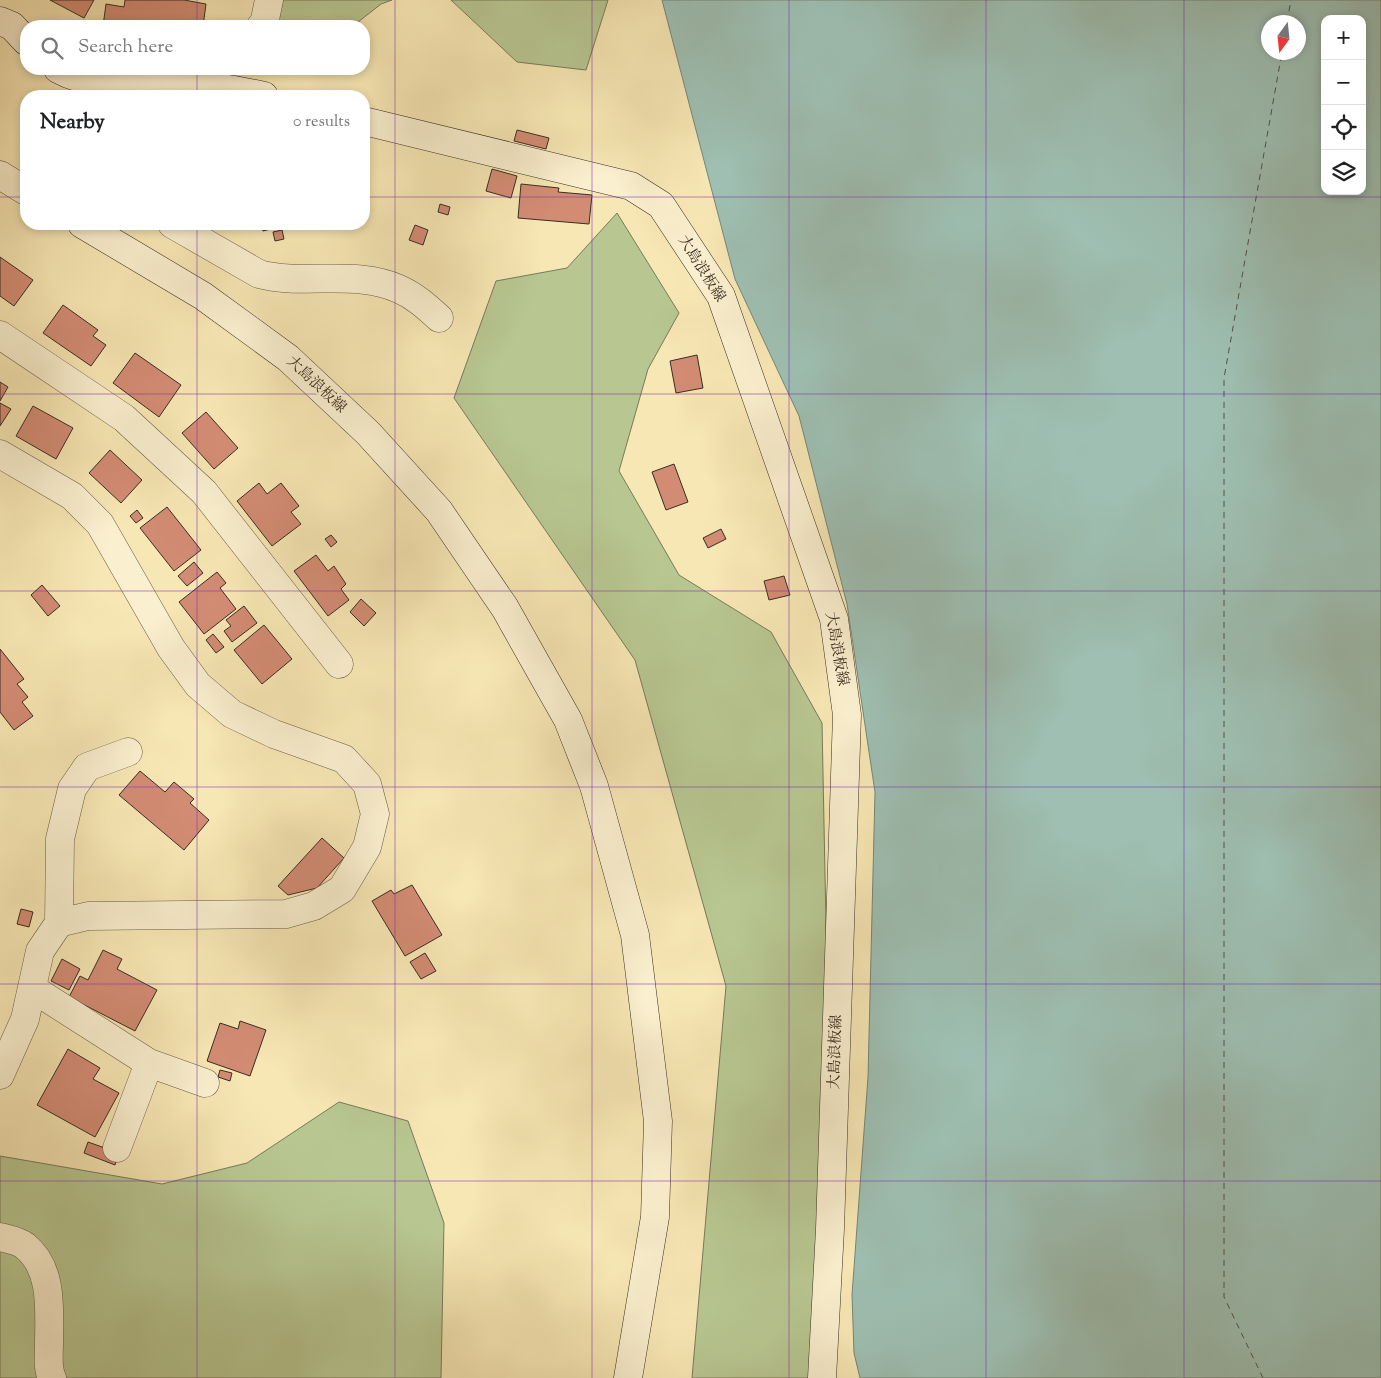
<!DOCTYPE html>
<html lang="en">
<head>
<meta charset="utf-8">
<style>
	:root { --surface:#fff; --page:#f6f6f6; --text:#202124; --muted:#757577; --line:#e0e0e0 }
	body { margin:0; font-family:"Sorts Mill Goudy","Noto Serif JP",serif; background:var(--page); color:var(--text) }
	.controls { position:absolute; right:15px; top:15px; display:grid; overflow:hidden; border-radius:10px; box-shadow:0 2px 8px #0003 }
	.controls button { width:45px; height:45px; display:grid; place-items:center; padding:0; border:0; border-bottom:1px solid var(--line); background:var(--surface); color:var(--text); font:25px sans-serif }
	.compass { position:absolute; left:1261px; top:15px; width:45px; height:45px; border-radius:50%; background:var(--surface); box-shadow:0 2px 8px #0003; rotate:195deg }
	.list { margin:0; padding:0; list-style:none }
	h2 { display:flex; justify-content:space-between; align-items:center; height:65px; margin:0; padding:0 20px; font-size:21px }
	h2 small { font-size:16px; font-weight:400; color:var(--muted) }
	.icon { flex:none; width:28px; height:28px; fill:none; stroke:currentColor; stroke-width:2; stroke-linecap:round; stroke-linejoin:round }
	.map { position:relative; flex:none; width:1381px; height:1378px; overflow:hidden }
	.search { position:absolute; background:var(--surface); box-shadow:0 2px 8px #0003; left:20px; top:20px; width:350px; height:55px; display:flex; align-items:center; gap:12px; box-sizing:border-box; padding:0 18px; border-radius:20px; color:var(--muted); font-size:19px }
	.panel { position:absolute; background:var(--surface); box-shadow:0 2px 8px #0003; left:20px; top:90px; width:350px; height:140px; border-radius:20px }
	.map>svg:first-child { display:block }
	.green { fill:#b8c791; stroke:#787a5a }
	.water { fill:#9ebfb2; stroke:#758578; fill-rule:evenodd }
	.lines { fill:none; stroke-linecap:round; stroke-linejoin:round }
	.ferry { stroke:#525246; stroke-width:1; stroke-dasharray:6 5; stroke-linecap:butt }
	.building { fill:#d38c74; stroke:#382d22 }
	.minor-casing { stroke:#685c46; stroke-width:29 }
	.secondary-casing { stroke:#382d22; stroke-width:29 }
	.minor { stroke:#faefce; stroke-width:28 }
	.secondary { stroke:#faefce; stroke-width:28 }
	.grid { fill:none; stroke:#7b2cbf; stroke-width:1; stroke-opacity:0.55 }
	.labels { text-anchor:middle; dominant-baseline:central; stroke-width:4; stroke-linejoin:round; paint-order:stroke }
	.street-label { font-size:15px; fill:#382d22; stroke:#faefce }
</style>
</head>
<body>
<div class="map">
<svg width="1381" height="1378" viewBox="0 0 1381 1378">
	<rect width="100%" height="100%" fill="#f7e7b4"/>
	<filter id="stains"><feTurbulence type="fractalNoise" baseFrequency=".004" numOctaves="4"/><feColorMatrix values="0 0 0 0 .2 0 0 0 0 .09 0 0 0 0 .02 0 0 0 .5 -.17"/></filter>
	<radialGradient id="worn" r=".72"><stop offset=".6" stop-color="#630" stop-opacity="0"/><stop offset="1" stop-color="#630" stop-opacity=".3"/></radialGradient>
	<!-- green -->
	<path class="green" d="M282 0H392L381 4 353 26H275Z
		M451 0H608L586 70 517 62Z
		M617 213 679 313 648 369 619 471 679 575 771 632 822 723 835 1378H692L726 986 635 660 454 398 496 281 567 268Z
		M339 1102 408 1121 444 1223 441 1378H0V1156L162 1184 247 1163Z"/>
	<!-- water -->
	<path class="water" d="M662 0H1381V1378H860L854 1353 852 1295 868 1077 875 792 847 604 799 416 735 279ZM1325 19H1362V191H1325ZM1268 22H1298V52H1268Z"/>
	<g class="lines">
		<!-- ferry -->
		<path class="ferry" d="M1287 22 1291 0
			M1263 1378 1224 1297V378L1282 52"/>
	</g>
	<!-- building -->
	<path class="building" d="M50 0H94L84 18Z
		M125 0H184L206 4 203 26H103L106 4 124 7Z
		M517 130 549 138 546 149 514 141Z
		M492 169 517 176 511 198 486 191Z
		M521 184 559 188 558 192 592 195 589 224 518 218Z
		M440 204 450 207 448 215 438 212Z
		M261 224H281L282 226 263 231Z
		M415 225 428 230 423 245 409 240Z
		M282 230 284 239 275 241 273 232Z
		M0 257 33 280 14 306 0 296Z
		M63 305 98 330 93 336 106 345 91 366 43 333Z
		M135 353 181 385 159 417 113 383Z
		M697 355 703 388 676 393 670 361Z
		M0 382 8 387 0 401Z
		M0 403 11 409 0 426Z
		M33 406 73 428 56 459 16 436Z
		M206 412 238 448 214 469 182 433Z
		M110 450 142 480 121 503 89 473Z
		M674 464 688 502 666 510 652 472Z
		M259 483 267 494 281 483 299 506 291 512 301 524 272 546 237 501Z
		M167 507 201 550 174 571 140 528Z
		M137 510 143 518 136 523 130 516Z
		M721 529 726 539 708 548 703 538Z
		M331 535 337 542 331 547 325 539Z
		M316 555 328 571 334 566 346 584 341 589 349 600 328 616 294 571Z
		M194 562 203 573 187 586 178 576Z
		M217 572 226 583 220 588 236 609 204 634 179 602Z
		M784 576 790 595 769 600 764 581Z
		M42 585 60 606 48 616 31 595Z
		M361 599 376 613 364 626 350 612Z
		M244 606 257 623 232 642 224 631 231 626 226 620Z
		M264 625 292 659 262 684 234 650Z
		M213 634 224 647 216 653 206 640Z
		M0 649 24 679 17 684 28 697 22 702 33 716 14 730 0 712Z
		M140 771 165 792 174 782 194 799 190 803 209 820 184 850 119 795Z
		M322 838 344 858 317 888 288 895 278 886Z
		M412 885 442 935 405 956 372 901 391 890 394 894Z
		M21 909 33 912 29 927 17 924Z
		M103 950 122 959 117 969 157 990 135 1031 69 997 80 976 88 980Z
		M425 953 436 971 421 979 410 962Z
		M62 959 80 969 69 990 51 981Z
		M240 1021 266 1030 250 1076 207 1061 220 1023 238 1029Z
		M68 1049 100 1068 93 1079 119 1093 95 1137 37 1105Z
		M220 1070 232 1073 230 1081 218 1077Z
		M88 1142 119 1153 115 1165 84 1153Z"/>
	<g class="lines">
		<!-- minor casing -->
		<g class="minor-casing">
			<path id="minor" d="M261 26 264 24 269 0
				M172 224 259 274C304 286 356 269 399 289 415 296 427 307 439 318
				M0 335 124 418 204 492 339 664
				M0 454 72 496 100 524 171 648 198 685 232 714 274 734 344 759 367 784 375 814 367 847 342 889 314 906 286 914 88 916 59 923 40 951 25 1019 0 1075
				M59 923 60 839 72 789 87 767 128 752
				M33 989 149 1063 205 1083
				M117 1148 149 1063
				M0 1237C8 1239 19 1241 25 1246 54 1269 49 1312 49 1344 49 1355 47 1368 52 1378"/>
		</g>
		<!-- secondary casing -->
		<g class="secondary-casing">
			<path id="secondary" d="M0 21 12 26 26 41
				M58 69C96 90 140 82 181 84 209 85 237 90 264 96
				M364 121 631 186 661 205 721 296 834 619 847 715 830 1229 822 1378
				M0 175 26 191
				M82 224 203 296 288 358 368 433 439 511 505 608 568 720 594 786 635 935 658 1121 655 1217 628 1378"/>
		</g>
		<!-- minor -->
		<use href="#minor" class="minor"/>
		<!-- secondary -->
		<use href="#secondary" class="secondary"/>
	</g>
	<!-- grid -->
	<path class="grid" d="M197 0V26M395 0V1378M592 0V1378M789 0V1378M986 0V1378M1184 0V1378M197 69V96M0 197H26M364 197H1381M197 224V1378M0 394H1381M0 591H1381M0 787H1381M0 984H1381M0 1181H1381"/>
	<g class="labels">
		<!-- street labels -->
		<g class="street-label">
			<text transform="translate(701 269) rotate(58)">大島浪板線</text>
			<text transform="translate(316 385) rotate(43)">大島浪板線</text>
			<text transform="translate(836 649) rotate(80)">大島浪板線</text>
			<text transform="translate(836 1052) rotate(-88)">大島浪板線</text>
		</g>
	</g>
	<rect width="100%" height="100%" filter="url(#stains)"/>
	<rect width="100%" height="100%" fill="url(#worn)"/>
</svg>
<div class="controls">
<button>+</button>
<button>−</button>
<button><svg class="icon" aria-label="locate" viewBox="0 0 24 24"><circle cx="12" cy="12" r="6"/><path d="M12 2v4M12 18v4M2 12h4M18 12h4"/></svg></button>
<button><svg class="icon" aria-label="layers" viewBox="0 0 24 24"><path d="M12 4l9 5-9 5-9-5zM3 14l9 5 9-5"/></svg></button>
</div>
<svg class="compass" viewBox="-18 -18 36 36"><path d="M0-13l5 13h-10z" fill="#e53935"/><path d="M0 13l5-13h-10z" fill="#757577"/></svg>
<div class="search"><svg class="icon" aria-label="search" viewBox="0 0 24 24"><circle cx="10" cy="10" r="6"/><path d="M15 15l6 6"/></svg>Search here</div>
<section class="panel">
<h2>Nearby<small>0 results</small></h2>
<ul class="list">
</ul>
</section>
</div>
</body>
</html>
